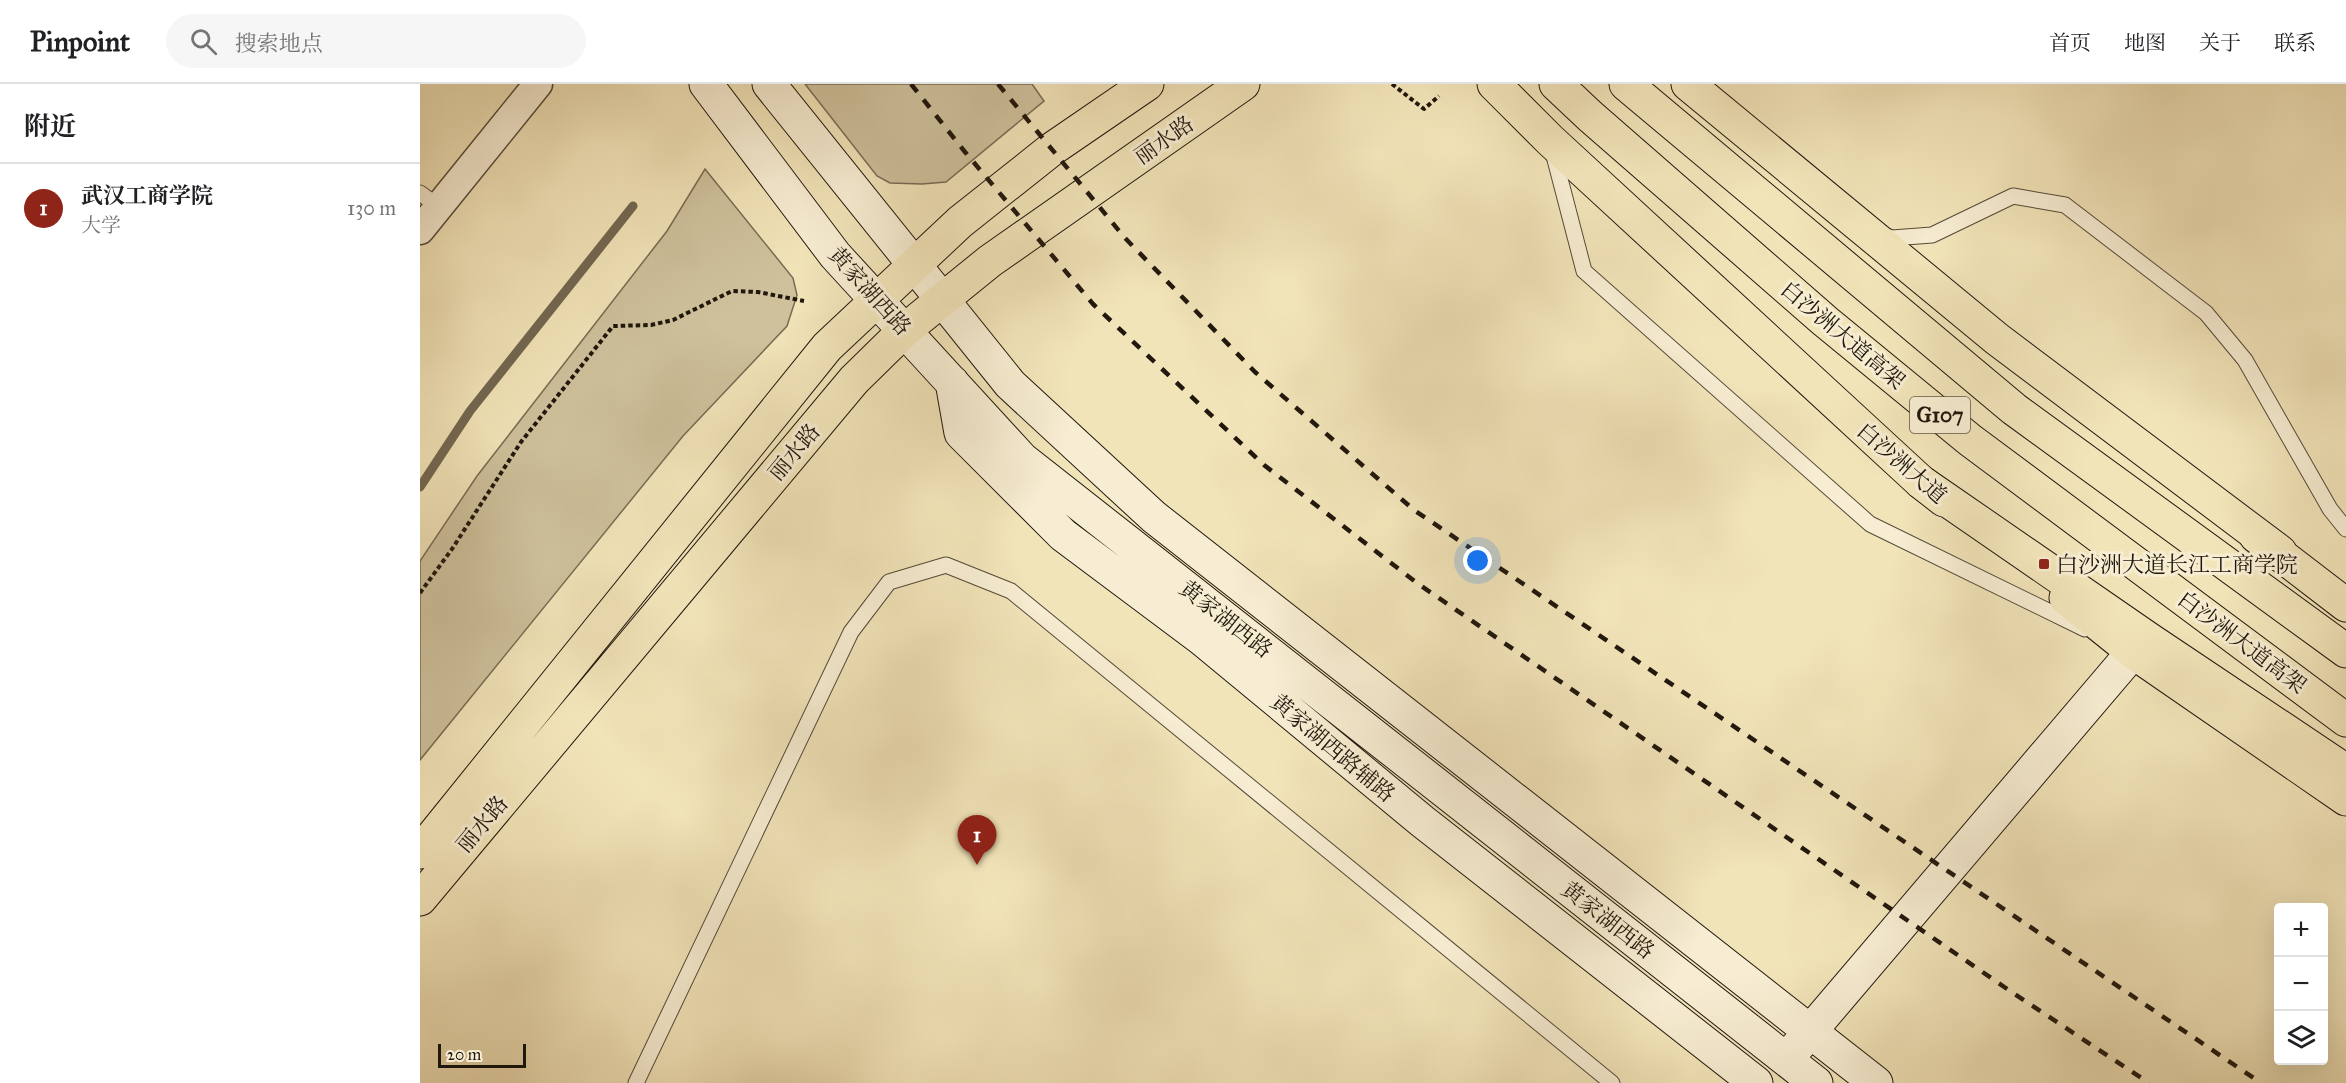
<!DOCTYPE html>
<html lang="zh">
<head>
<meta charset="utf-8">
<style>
	:root { --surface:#fff; --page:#f6f6f6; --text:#202124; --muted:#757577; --line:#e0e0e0; --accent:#8f2418 }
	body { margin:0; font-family:"IM FELL Great Primer","Noto Serif SC",serif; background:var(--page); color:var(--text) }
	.controls { position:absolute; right:18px; bottom:18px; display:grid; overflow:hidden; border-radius:6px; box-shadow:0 6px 24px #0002 }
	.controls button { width:54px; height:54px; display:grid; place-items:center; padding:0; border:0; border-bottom:2px solid var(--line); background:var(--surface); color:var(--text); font:30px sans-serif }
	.scale { position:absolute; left:18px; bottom:15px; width:88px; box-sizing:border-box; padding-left:6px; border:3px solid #20170d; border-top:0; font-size:16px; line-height:21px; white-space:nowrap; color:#20170d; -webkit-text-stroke:4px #f7edd2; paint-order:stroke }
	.you { position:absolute; left:1058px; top:477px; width:21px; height:21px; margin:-15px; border:4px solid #fff; border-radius:50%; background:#1a73e8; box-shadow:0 0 0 9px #1a73e833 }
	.badge { display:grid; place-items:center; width:39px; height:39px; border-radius:50%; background:var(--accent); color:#fff; font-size:20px; font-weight:700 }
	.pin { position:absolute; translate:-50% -50px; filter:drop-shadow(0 2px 3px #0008) }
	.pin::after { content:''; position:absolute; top:32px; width:21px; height:18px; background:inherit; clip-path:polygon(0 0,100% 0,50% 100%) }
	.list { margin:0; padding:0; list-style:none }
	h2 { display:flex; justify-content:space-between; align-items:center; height:78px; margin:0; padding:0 24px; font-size:26px }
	h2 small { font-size:20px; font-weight:400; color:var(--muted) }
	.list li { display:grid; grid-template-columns:39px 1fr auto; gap:18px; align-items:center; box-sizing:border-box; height:90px; padding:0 24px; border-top:2px solid var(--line) }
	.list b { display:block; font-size:22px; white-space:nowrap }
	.list p { margin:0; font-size:20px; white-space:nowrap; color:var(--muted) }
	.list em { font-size:20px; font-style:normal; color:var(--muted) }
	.icon { flex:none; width:33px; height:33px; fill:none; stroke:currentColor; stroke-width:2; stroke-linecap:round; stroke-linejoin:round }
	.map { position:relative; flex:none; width:1926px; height:999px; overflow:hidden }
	header { display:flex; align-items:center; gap:36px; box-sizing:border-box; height:84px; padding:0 30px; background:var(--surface); border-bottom:2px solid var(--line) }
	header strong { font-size:28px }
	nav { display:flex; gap:33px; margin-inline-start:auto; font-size:21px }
	.search { width:420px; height:54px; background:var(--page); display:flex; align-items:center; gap:15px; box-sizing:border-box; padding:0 21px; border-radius:33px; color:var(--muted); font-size:22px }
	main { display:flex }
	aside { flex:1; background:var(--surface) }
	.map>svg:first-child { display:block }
	.green { fill:#cec19c; stroke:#776c54; stroke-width:1.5 }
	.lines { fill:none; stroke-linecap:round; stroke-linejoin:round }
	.stream { stroke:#736851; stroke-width:9 }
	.lane-casing { stroke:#544a38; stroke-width:17 }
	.street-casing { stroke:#544a38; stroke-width:31 }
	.secondary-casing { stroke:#20170d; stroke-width:35 }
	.primary-casing { stroke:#20170d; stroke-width:35 }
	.highway-casing { stroke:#20170d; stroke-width:35 }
	.path { stroke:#20170d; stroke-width:4; stroke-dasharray:4.5 3; stroke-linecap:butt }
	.lane { stroke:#f7edd2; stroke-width:15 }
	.street { stroke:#f7edd2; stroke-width:28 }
	.secondary { stroke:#f7edd2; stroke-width:33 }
	.primary { stroke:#f2e4b9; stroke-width:33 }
	.highway { stroke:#f2e4b9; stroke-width:33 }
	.rail { stroke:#20170d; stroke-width:4.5; stroke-dasharray:10 10; stroke-linecap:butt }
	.poi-dot { fill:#8f2418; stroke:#f7edd2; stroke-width:2 }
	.labels { text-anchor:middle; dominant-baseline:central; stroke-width:6; stroke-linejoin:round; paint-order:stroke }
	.shield { fill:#f7edd2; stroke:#605748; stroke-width:1.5 }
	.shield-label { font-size:21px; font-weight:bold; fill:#20170d }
	.street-label { font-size:22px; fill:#20170d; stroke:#f7edd2 }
	.poi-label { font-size:22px; fill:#20170d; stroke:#f7edd2; text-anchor:start }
</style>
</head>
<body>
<header>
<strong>Pinpoint</strong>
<div class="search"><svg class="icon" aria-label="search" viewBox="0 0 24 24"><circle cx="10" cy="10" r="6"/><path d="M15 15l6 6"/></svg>搜索地点</div>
<nav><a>首页</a><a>地图</a><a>关于</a><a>联系</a></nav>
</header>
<main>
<aside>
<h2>附近<small></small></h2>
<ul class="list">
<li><span class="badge">1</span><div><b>武汉工商学院</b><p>大学</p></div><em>130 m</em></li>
</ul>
</aside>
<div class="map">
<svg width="1926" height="999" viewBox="0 0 1926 999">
	<rect width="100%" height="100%" fill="#f2e4b9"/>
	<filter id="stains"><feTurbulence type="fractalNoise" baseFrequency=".00333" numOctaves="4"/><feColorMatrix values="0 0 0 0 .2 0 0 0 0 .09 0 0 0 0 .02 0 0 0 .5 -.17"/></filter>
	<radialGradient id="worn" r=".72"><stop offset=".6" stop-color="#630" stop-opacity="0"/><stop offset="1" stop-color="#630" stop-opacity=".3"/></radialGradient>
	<!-- green -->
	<path class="green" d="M385 0H612L624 17 526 98 502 100 470 99 457 92Z
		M285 85 373 194 377 211 367 242 263 352 0 676V477L57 392 247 147Z"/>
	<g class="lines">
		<!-- stream -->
		<path class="stream" d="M0 403 50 327 213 122"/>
		<!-- lane casing -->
		<g class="lane-casing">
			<path id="lane" d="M1133 68 1164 187 1450 440 1665 545
				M0 109 19 123
				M1461 150 1472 154 1512 151 1593 112 1645 121 1786 229 1825 276 1910 425 1926 445
				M216 999 431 548 469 498 526 481 591 507 1192 999"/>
		</g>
		<!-- street casing -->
		<g class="street-casing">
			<path id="street" d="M0 146 118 0"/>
		</g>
		<!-- secondary casing -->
		<g class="secondary-casing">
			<path id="secondary" d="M286 0 415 171 602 375 1396 999
				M349 0 590 300 734 433 1456 999
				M532 298 541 349 643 451 782 555 1002 737 1336 999
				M1376 964 1713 568"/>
		</g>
		<!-- primary casing -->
		<g class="primary-casing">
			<path id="primary" d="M1074 0 1130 56 1501 398 1524 416
				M1268 0 1577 255 1860 468
				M1646 514 1713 568 1926 715
				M0 768 407 263 540 138 632 65 727 0
				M0 815 434 296 485 246 570 177 823 0"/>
		</g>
		<!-- highway casing -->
		<g class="highway-casing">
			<path id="highway" d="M1136 0 1170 32 1405 237 1550 356 1926 636
				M1206 0 1594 325 1926 567
				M1501 398 1730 556 1926 687
				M1836 452 1926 521"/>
		</g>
		<!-- path -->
		<path class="path" d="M972 0 1004 25 1019 12
			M0 509 32 465 101 358 193 242 231 241 253 236 312 207 338 208 384 217"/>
		<!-- lane -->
		<use href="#lane" class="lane"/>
		<!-- street -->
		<use href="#street" class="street"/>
		<!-- secondary -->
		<use href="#secondary" class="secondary"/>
		<!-- primary -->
		<use href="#primary" class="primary"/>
		<!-- highway -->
		<use href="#highway" class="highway"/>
		<!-- rail -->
		<path class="rail" d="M491 0 545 68 673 220 844 381 997 499 1593 909 1729 999
			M578 0 705 154 835 288 994 426 1841 999"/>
	</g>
	<!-- markers -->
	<rect class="poi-dot" x="1618" y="474" width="12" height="12" rx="3"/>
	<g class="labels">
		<!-- shield labels -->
		<rect class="shield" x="1490" y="313" width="60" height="36" rx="4.5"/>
		<g class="shield-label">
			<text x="1520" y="331">G107</text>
		</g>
		<!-- street labels -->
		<g class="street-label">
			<text transform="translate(744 56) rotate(-35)">丽水路</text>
			<text transform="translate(450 207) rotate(48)">黄家湖西路</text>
			<text transform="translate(1423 251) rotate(40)">白沙洲大道高架</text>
			<text transform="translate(374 368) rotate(-50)">丽水路</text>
			<text transform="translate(1482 379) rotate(41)">白沙洲大道</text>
			<text transform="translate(806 535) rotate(38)">黄家湖西路</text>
			<text transform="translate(1822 558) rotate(37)">白沙洲大道高架</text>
			<text transform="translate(913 664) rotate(40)">黄家湖西路辅路</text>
			<text transform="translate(62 740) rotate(-50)">丽水路</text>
			<text transform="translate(1188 836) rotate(38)">黄家湖西路</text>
		</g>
		<!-- poi labels -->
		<g class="poi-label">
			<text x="1636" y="480">白沙洲大道长江工商学院</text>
		</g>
	</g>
	<rect width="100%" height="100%" filter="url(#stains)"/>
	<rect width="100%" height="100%" fill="url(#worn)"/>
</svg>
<div class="controls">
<button>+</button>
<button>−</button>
<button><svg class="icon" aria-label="layers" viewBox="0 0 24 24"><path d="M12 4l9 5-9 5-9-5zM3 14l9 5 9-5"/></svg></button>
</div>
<div class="scale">20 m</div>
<div class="you"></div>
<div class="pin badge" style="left:557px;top:781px">1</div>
</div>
</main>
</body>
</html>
